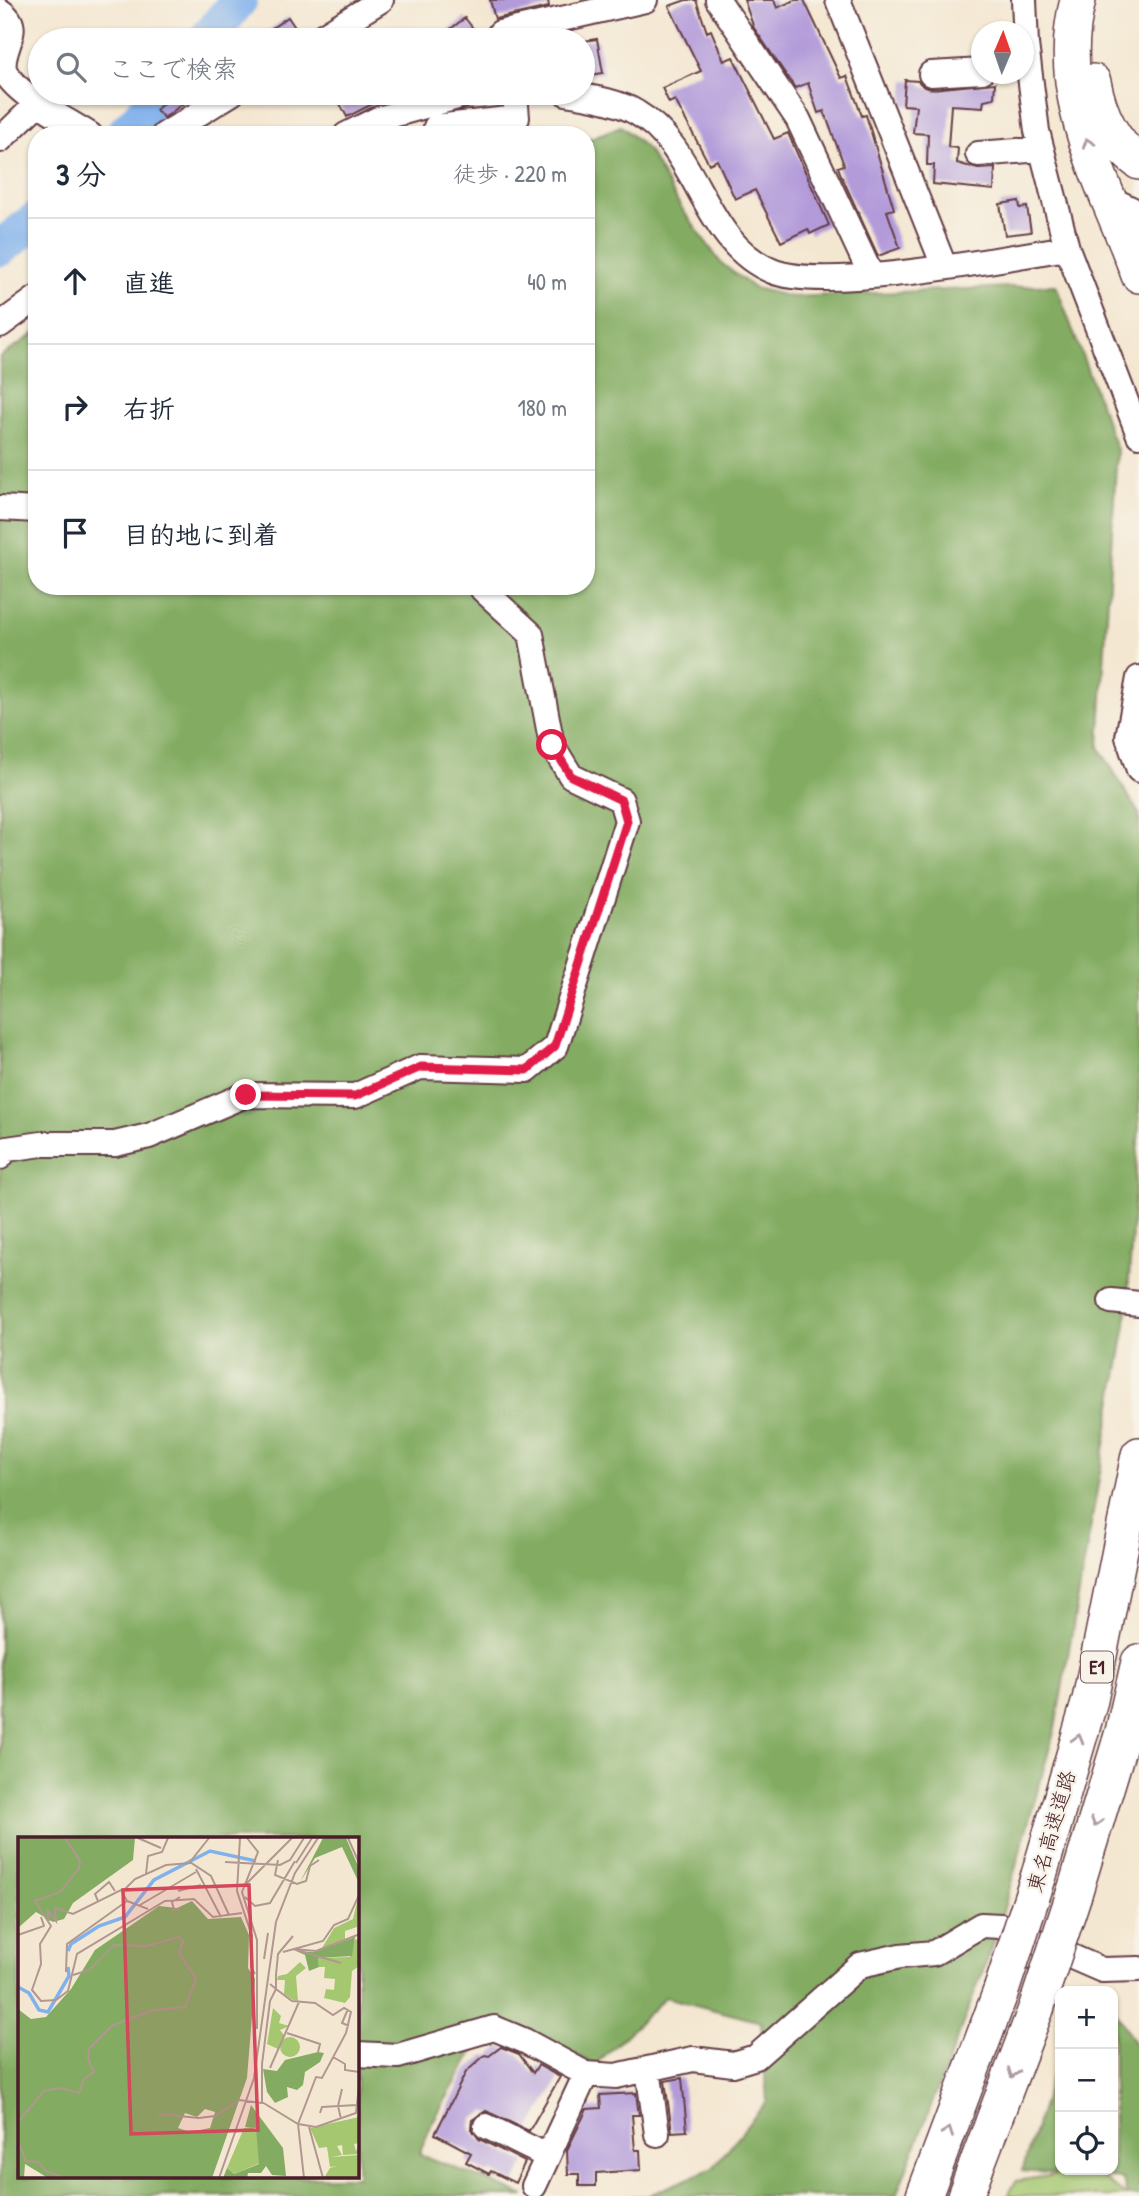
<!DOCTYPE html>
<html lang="ja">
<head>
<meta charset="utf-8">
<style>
	:root { --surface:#fff; --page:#f6f6f7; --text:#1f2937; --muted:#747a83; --line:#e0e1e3 }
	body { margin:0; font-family:"Patrick Hand","Klee One",sans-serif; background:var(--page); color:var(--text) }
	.controls { position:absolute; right:21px; bottom:21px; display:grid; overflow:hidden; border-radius:14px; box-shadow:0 2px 5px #0004 }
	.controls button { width:63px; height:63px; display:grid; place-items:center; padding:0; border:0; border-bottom:2px solid var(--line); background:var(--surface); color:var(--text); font:35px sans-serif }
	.compass { position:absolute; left:971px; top:21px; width:63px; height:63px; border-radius:50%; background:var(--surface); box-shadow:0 2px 5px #0004; rotate:2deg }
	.stop { position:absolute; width:21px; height:21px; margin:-16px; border:5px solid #e11d48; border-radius:50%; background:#fff }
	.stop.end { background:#e11d48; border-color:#fff; box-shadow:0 2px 7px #0008 }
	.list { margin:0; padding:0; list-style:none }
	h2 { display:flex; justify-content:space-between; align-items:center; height:91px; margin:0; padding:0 28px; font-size:30px }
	h2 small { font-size:23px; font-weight:400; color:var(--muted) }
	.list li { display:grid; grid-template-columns:46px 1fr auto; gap:21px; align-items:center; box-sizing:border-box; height:126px; padding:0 28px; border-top:2px solid var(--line) }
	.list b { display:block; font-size:26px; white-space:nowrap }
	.list em { font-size:23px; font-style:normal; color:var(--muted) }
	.icon { flex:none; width:38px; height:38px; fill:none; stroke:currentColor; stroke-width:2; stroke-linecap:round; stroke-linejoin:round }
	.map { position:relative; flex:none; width:1139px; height:2196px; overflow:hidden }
	.search { position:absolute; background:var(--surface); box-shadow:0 2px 5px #0004; left:28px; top:28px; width:567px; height:77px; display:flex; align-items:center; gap:18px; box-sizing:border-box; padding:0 24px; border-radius:38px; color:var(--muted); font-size:26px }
	.panel { position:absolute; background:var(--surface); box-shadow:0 2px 5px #0004; left:28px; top:126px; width:567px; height:469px; border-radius:28px }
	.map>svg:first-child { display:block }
	.green { fill:#a4c770; stroke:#77734e; stroke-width:2 }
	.forest { fill:#83ac62; stroke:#666646; stroke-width:2; fill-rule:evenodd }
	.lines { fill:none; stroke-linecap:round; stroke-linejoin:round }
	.river { stroke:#80b1ec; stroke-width:37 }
	.building { fill:#b39bda }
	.minor-casing { stroke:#643d44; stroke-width:28 }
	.highway-casing { stroke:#643d44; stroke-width:38 }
	.minor { stroke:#fff; stroke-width:24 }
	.highway { stroke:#fff; stroke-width:35 }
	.highway-bridge-casing { stroke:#643d44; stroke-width:38; stroke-linecap:butt }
	.highway-bridge { stroke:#fff; stroke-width:35 }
	.oneway { stroke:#ae9aa0 }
	.route { stroke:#e11d48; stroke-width:9 }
	.labels { text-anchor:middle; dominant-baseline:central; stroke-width:5; stroke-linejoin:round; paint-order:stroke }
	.shield { fill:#f7f3e8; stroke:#7e5f64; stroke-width:2 }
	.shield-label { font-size:19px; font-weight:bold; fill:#4a1f2b }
	.street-label { font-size:21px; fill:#4a1f2b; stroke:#f7f3e8 }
	.inset-river { fill:none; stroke:#80b1ec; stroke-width:3.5 }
	.inset-road { fill:none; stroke:#b0978f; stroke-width:2 }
	.view { fill:#d1495b; fill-opacity:0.15; stroke:#d1495b; stroke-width:3.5 }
	.inset-edge { fill:none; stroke:#4a1f2b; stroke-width:3.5 }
</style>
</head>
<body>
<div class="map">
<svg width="1139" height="2196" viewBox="0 0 1139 2196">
	<rect width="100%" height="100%" fill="#f7f3e8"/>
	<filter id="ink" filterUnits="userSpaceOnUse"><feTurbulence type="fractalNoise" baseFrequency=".0143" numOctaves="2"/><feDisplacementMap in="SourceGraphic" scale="14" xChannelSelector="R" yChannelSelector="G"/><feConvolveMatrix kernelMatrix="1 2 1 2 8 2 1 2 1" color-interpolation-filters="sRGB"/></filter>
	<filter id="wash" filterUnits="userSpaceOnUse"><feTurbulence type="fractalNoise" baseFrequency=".00686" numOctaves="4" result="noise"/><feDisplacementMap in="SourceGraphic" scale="28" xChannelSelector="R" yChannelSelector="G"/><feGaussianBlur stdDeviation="1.57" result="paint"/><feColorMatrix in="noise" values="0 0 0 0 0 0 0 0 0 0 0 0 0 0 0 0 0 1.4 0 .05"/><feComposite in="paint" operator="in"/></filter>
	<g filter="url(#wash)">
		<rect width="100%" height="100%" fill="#f4e7d1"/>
		<!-- green -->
		<path class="green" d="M1090 2170 1127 2196H1008L1016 2181Z"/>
		<!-- forest -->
		<path class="forest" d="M621 126 647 149 682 209 721 263 754 288 792 297 1056 285 1117 450 1099 747 1139 814V1125L1126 1325 1055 1729 994 1943 896 2196H627H647L713 2168 767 2101 761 2022 665 1997 595 2065 571 2052 490 2023 432 2123 419 2154 525 2196H0V357L37 332V586H586V140ZM19 1839H357V2177H19Z
			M1113 2007 1139 2051V2196H1127L1123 2179 1022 2171 1060 2051V2170H1113Z"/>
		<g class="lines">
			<!-- river -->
			<path class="river" d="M206 40 239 0
				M123 135 163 93
				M0 248 37 219"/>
		</g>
		<g id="blocks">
			<!-- building -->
			<path class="building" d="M490 0H548L549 7 495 19Z
				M686 0H696L707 32 711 30 724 61 733 57 774 139 788 133 829 225 810 234 808 229 781 242 755 190 735 199 717 160 709 164 675 100 669 103 662 88 701 71 669 6Z
				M744 0H774L777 8 795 0H804L841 78 847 76 862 116 866 115 894 209 887 211 900 248 878 256 841 175 838 167 844 165 824 111 818 113 808 83 795 88 754 28Z
				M288 17 298 32 286 40H255Z
				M465 18 482 40H436Z
				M597 39 603 73 583 76V41Z
				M905 80 918 81 924 87 932 89 995 83 994 98 984 100 983 107 951 105 948 147 958 148 957 163 978 169 995 168 994 190 933 184 934 165H927L928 134 913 133 916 106 903 105Z
				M173 93H197L164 118 156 110Z
				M353 93H394L347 117 338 100Z
				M1019 201 1020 208 1027 207 1031 232 1005 235 1000 204Z
				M501 2047 519 2054 533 2073 538 2065 560 2077 529 2131 486 2111 472 2120 471 2128 479 2139 525 2162 515 2183 491 2171 489 2174 466 2162 471 2153 435 2134 466 2072 485 2055 489 2056Z
				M682 2078 687 2131 672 2132 665 2081Z
				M636 2093 639 2115H632L635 2150H640L641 2170 596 2173V2186H579V2174H568L567 2150 587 2109 601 2108 600 2095Z"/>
		</g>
	</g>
	<g filter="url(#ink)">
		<use href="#blocks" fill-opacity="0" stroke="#643d44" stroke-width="2"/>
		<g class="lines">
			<!-- minor casing -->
			<g class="minor-casing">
				<path id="minor" d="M718 0 798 119 871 275
					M838 0 944 266
					M1024 0 1026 44 1037 131 1067 248 1139 435
					M0 11C26 28 0 47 4 69 12 93 69 121 90 135
					M500 33 645 0
					M316 40 381 0
					M931 74 982 71
					M566 93C588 97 618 101 637 113 700 150 702 242 772 271 825 293 1004 258 1067 248
					M164 135 232 93
					M346 135 378 119 472 93
					M438 135 436 127 517 118 515 93
					M0 140 37 104
					M978 154 1041 149
					M1106 190 1117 202 1139 213
					M0 325 37 298
					M0 508 37 510
					M1139 678 1128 737 1139 770
					M0 1157 7 1149 42 1144H115L149 1136 245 1095 355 1096 420 1067 527 1070 556 1046 627 821 621 800 571 776 552 745 531 634 483 590V586
					M1111 1301 1139 1304
					M357 2054 398 2056 494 2028 525 2041 586 2074 616 2076 693 2059 733 2064 756 2057 860 1965 900 1956 934 1953 981 1925 1001 1926 1102 1970 1139 1969
					M648 2069 657 2134
					M486 2126 547 2156
					M534 2186 586 2074"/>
			</g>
			<!-- highway casing -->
			<g class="highway-casing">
				<path id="highway" d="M1078 0C1052 99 1106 184 1139 275
					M1093 82C1099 113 1112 143 1139 162
					M1039 1875 1090 1700 1139 1455
					M1074 1894 1123 1732 1139 1662
					M924 2196 1001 1991
					M965 2196 1036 2009"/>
			</g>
			<!-- minor -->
			<use href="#minor" class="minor"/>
			<!-- highway -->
			<use href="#highway" class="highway"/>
			<!-- highway-bridge casing -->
			<g class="highway-bridge-casing">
				<path id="highway-bridge" d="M1001 1991 1039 1875
					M1036 2009 1074 1894"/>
			</g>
			<!-- highway-bridge -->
			<use href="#highway-bridge" class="highway-bridge"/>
		</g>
		<!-- one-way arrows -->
		<defs><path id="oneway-chevron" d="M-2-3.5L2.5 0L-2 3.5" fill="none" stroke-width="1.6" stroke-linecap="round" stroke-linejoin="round" transform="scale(1.75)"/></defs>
		<g class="oneway">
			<use href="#oneway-chevron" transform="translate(1088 143) rotate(-109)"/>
			<use href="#oneway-chevron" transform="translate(1078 1739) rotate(-74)"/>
			<use href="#oneway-chevron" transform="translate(1096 1822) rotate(107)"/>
			<use href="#oneway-chevron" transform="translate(1013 2073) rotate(110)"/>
			<use href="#oneway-chevron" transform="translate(948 2132) rotate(-70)"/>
		</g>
	</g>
	<g class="lines" filter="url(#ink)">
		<!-- route -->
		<path class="route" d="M246 1095 355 1096 421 1067 527 1070 555 1046 627 821 621 800 571 776 552 745"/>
	</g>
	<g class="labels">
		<!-- shield labels -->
		<rect class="shield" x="1081" y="1651.5" width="32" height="31" rx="5"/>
		<g class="shield-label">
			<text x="1097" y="1667">E1</text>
		</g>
		<!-- street labels -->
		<g class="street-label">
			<text transform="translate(1051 1831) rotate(-74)">東名高速道路</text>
		</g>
	</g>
	<!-- overview -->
	<g transform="translate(18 1837)">
		<rect width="341" height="341" fill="#f4e7d1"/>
		<path d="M341 57 339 90 327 94V102L304 111 316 91 335 82ZM337 102 341 104V129L334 134 332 160 327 166 306 161 308 152 316 153 317 142 306 141 307 130H301L300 121 332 120ZM282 125 288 131 278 139 280 164 275 163 266 157 267 143H259L260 139 269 137ZM255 171 263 179 261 186 271 189 262 193 266 198 260 212 249 207ZM262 210a10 10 0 1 1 20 0a10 10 0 1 1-20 0ZM341 280V306L336 307 338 314 341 307V317L325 318 324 308 319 309 324 318 313 320 341 318V341H306L312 331 319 329 312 330 309 310 301 311 292 291ZM234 290 239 293 242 326 216 337 209 331 226 291Z" fill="#a4c770"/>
		<path d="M0 1H117L115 23 55 66 46 82 35 85 18 75 0 91ZM305 1H328L341 31V46L324 10 297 21 282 45ZM174 64 190 82 223 80 231 98 230 131 237 142 229 241 194 341H30L7 327 6 341H0V172L13 182 28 180 53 152 77 113 141 69 159 71ZM187 272 197 275 192 291 172 295 160 291 167 276 179 280ZM337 100 334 119 300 121 301 130 291 134 287 118 278 114 296 115ZM300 215 306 216 302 225 287 235 285 248 279 253 269 250 270 260 257 266 249 255 245 232 259 234 267 223ZM233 268 265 311 268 339 254 338 248 329 243 336H230L229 341H205L209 331 216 337 241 327 238 291 227 290Z" fill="#83ac62" fill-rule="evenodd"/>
		<path class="inset-river" d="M50 114 53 107 81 89 107 80 136 43 192 14 238 24M0 150 11 156 21 173 30 175 51 139 50 130"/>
		<path class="inset-road" d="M47 1 62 24 61 31 42 55 17 64 33 89 22 107 23 127 14 153 23 164 38 163 50 154 59 117 147 64 176 62 195 80 224 76M120 1 143 11M191 1 172 25 193 39 211 78M222 1 219 54 234 99 233 130 237 137M229 1 240 15 224 55 239 103V192M330 1 342 28M260 23 257 38 279 47 288 44 292 29 301 23M207 25 262 28 272 23 286 1M278 26 294 1M178 32 203 80M128 37 130 19 144 15 150 1M227 48 274 1M105 54 117 42 148 28 173 26M160 54 183 48M162 60 154 65 156 73 162 72M227 60 237 69 252 66 277 24M80 64 77 57 91 45 97 54M122 68 178 35M31 84 29 72 38 84 37 71 55 77 103 53 109 64 130 72M0 98 26 89 23 80M275 112 323 126M276 112 298 114 342 97M265 115 305 104 316 88 330 82 342 56M246 122 250 96M48 135 49 107 109 64M258 138 260 117 275 99M252 147 258 152 274 164 297 166 315 178 326 171 333 175 328 196 304 241 298 240 280 287 244 265V227L252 164 258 152V137M330 172 324 186 331 189M269 196 302 207 300 215M315 220 327 227V233L341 235M252 231 281 165M302 276 304 270 339 268M140 277 181 281 197 279 221 263 244 266M323 282 320 269 324 252M0 285 26 254 42 251 61 256 66 242 76 235 70 222 71 212 95 188 136 173 167 170 178 142 161 116 165 104 161 100 129 109 96 108 71 133 55 138M291 290 305 341M0 304 8 324 20 325 28 334 47 341M201 341 236 241 258 85 277 36 300 1M286 341 280 287 298 290 338 276 342 240"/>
		<path class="view" d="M231 48 240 293 113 297 105 53Z"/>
		<rect width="341" height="341" class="inset-edge"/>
	</g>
</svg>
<div class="controls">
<button>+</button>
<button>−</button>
<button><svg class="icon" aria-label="locate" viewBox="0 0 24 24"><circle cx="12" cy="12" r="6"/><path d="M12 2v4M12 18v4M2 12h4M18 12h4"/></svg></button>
</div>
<svg class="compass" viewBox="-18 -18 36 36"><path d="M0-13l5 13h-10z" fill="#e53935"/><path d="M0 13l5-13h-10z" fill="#747a83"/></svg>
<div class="stop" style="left:552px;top:745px"></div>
<div class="stop end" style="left:246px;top:1095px"></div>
<div class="search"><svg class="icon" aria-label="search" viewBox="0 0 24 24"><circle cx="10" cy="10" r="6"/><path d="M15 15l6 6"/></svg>ここで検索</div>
<section class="panel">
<h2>3 分<small>徒歩 · 220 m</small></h2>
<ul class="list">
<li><svg class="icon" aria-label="ahead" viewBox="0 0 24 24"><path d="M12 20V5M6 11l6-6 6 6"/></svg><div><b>直進</b></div><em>40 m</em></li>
<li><svg class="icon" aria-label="right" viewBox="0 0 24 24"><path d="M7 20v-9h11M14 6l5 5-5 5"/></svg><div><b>右折</b></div><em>180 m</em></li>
<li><svg class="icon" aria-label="arrive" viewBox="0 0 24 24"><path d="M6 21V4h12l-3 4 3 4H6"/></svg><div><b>目的地に到着</b></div></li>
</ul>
</section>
</div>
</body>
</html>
